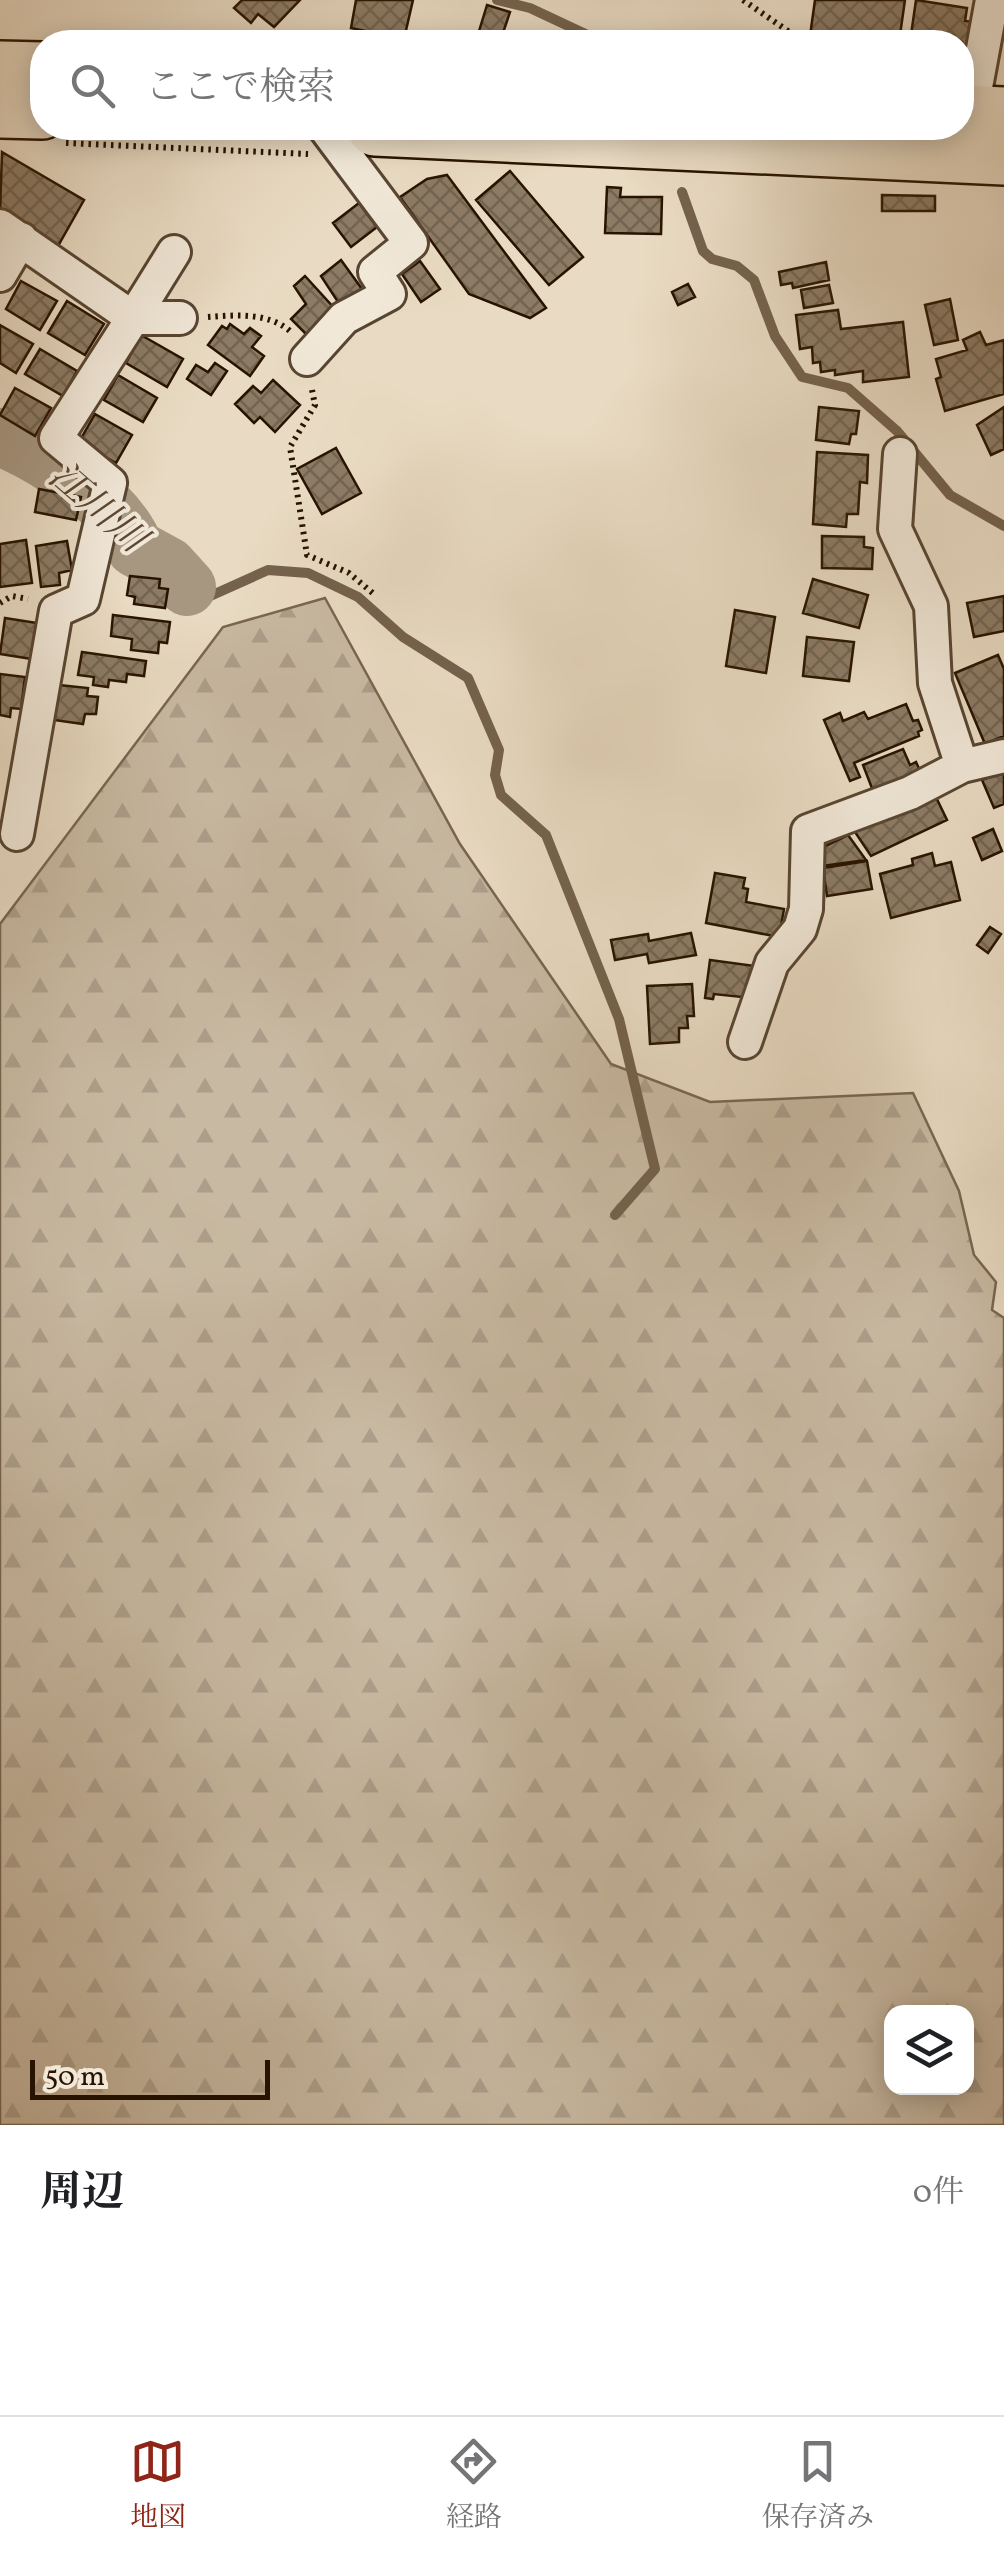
<!DOCTYPE html>
<html lang="ja">
<head>
<meta charset="utf-8">
<style>
	:root { --surface:#fff; --page:#f6f6f6; --text:#202124; --muted:#757577; --line:#e0e0e0; --accent:#8f2418 }
	body { margin:0; font-family:Vollkorn,"Noto Serif JP",serif; background:var(--page); color:var(--text) }
	.controls { position:absolute; right:30px; bottom:30px; display:grid; overflow:hidden; border-radius:20px; box-shadow:0 5px 25px #0003 }
	.controls button { width:90px; height:90px; display:grid; place-items:center; padding:0; border:0; border-bottom:2px solid var(--line); background:var(--surface); color:var(--text); font:50px sans-serif }
	.scale { position:absolute; left:30px; bottom:25px; width:240px; box-sizing:border-box; padding-left:10px; border:5px solid #281300; border-top:0; font-size:28px; line-height:35px; white-space:nowrap; color:#281300; -webkit-text-stroke:8px #f1e8d8; paint-order:stroke }
	.list { margin:0; padding:0; list-style:none }
	h2 { display:flex; justify-content:space-between; align-items:center; height:130px; margin:0; padding:0 40px; font-size:42px }
	h2 small { font-size:32px; font-weight:400; color:var(--muted) }
	.icon { flex:none; width:55px; height:55px; fill:none; stroke:currentColor; stroke-width:2; stroke-linecap:round; stroke-linejoin:round }
	.map { position:relative; flex:none; width:1004px; height:2125px; overflow:hidden }
	.search { position:absolute; background:var(--surface); box-shadow:0 5px 25px #0003; left:30px; right:30px; top:30px; height:110px; display:flex; align-items:center; gap:25px; box-sizing:border-box; padding:0 35px; border-radius:40px; color:var(--muted); font-size:38px }
	.sheet { height:290px; background:var(--surface) }
	nav { display:flex; justify-content:space-around; align-items:center; box-sizing:border-box; height:140px; border-top:2px solid var(--line); background:var(--surface); font-size:28px; color:var(--muted) }
	nav a { display:grid; justify-items:center; gap:5px }
	nav .on { color:var(--accent) }
	.map>svg:first-child { display:block }
	.forest { fill:url(#forest-firs); stroke:#786651; stroke-width:2.5; fill-rule:evenodd }
	.lines { fill:none; stroke-linecap:round; stroke-linejoin:round }
	.stream { stroke:#74624d; stroke-width:10 }
	.river { stroke:#a79781; stroke-width:58 }
	.building { fill:url(#building-cross-hatch); stroke:#281300; stroke-width:2.5 }
	.street-casing { stroke:#584531; stroke-width:38 }
	.highway-casing { stroke:#281300; stroke-width:60 }
	.path { stroke:#281300; stroke-width:6; stroke-dasharray:2.5 5; stroke-linecap:butt }
	.street { stroke:#f1e8d8; stroke-width:32 }
	.highway { stroke:#e9dbc3; stroke-width:55 }
	.labels { text-anchor:middle; dominant-baseline:central; stroke-width:8; stroke-linejoin:round; paint-order:stroke }
	.water-label { font-size:38px; font-style:italic; fill:#5b4834; stroke:#f1e8d8 }
</style>
</head>
<body>
<div class="map">
<svg width="1004" height="2125" viewBox="0 0 1004 2125">
	<defs>
		<pattern id="forest-firs" width="22" height="20" patternUnits="userSpaceOnUse" patternTransform="scale(2.5)"><rect width="22" height="20" fill="#c8b9a2"/><path d="M5 1l3.5 6h-7zM16 11l3.5 6h-7z" fill="#ac9e8a"/></pattern>
		<pattern id="building-cross-hatch" width="8" height="8" patternUnits="userSpaceOnUse" patternTransform="scale(2.5)"><rect width="8" height="8" fill="#8c7b65"/><path d="M0 0l8 8M0 8l8-8" fill="none" stroke="#726451"/></pattern>
	</defs>
	<rect width="100%" height="100%" fill="#e9dbc3"/>
	<filter id="stains"><feTurbulence type="fractalNoise" baseFrequency=".002" numOctaves="4"/><feColorMatrix values="0 0 0 0 .2 0 0 0 0 .09 0 0 0 0 .02 0 0 0 .5 -.17"/></filter>
	<radialGradient id="worn" r=".72"><stop offset=".6" stop-color="#630" stop-opacity="0"/><stop offset="1" stop-color="#630" stop-opacity=".3"/></radialGradient>
	<!-- forest -->
	<path class="forest" d="M325 598 460 844 611 1064 710 1102 913 1093 959 1191 974 1255 996 1282 992 1310 1004 1318V2125H0V924L223 627ZM892 2012H966V2088H892Z"/>
	<g class="lines">
		<!-- stream -->
		<path class="stream" d="M497 0 530 8 594 38
			M682 192 703 251 712 259 737 266 754 280 775 336 802 377 848 388 897 431 950 495 1004 526
			M187 587 208 597 268 570 308 573 358 597 403 637 468 678 499 750 495 775 501 795 546 835 619 1019 655 1169 615 1215"/>
		<!-- river -->
		<path class="river" d="M0 437C45 455 117 501 135 548L168 566 187 587"/>
	</g>
	<!-- building -->
	<path class="building" d="M242 0H300L274 27 258 14 251 23 234 8Z
		M356 0H413L404 39 351 28Z
		M815 0H905L899 42 827 32 826 38 810 36Z
		M916 0 967 8 965 21 974 22 965 61 962 60V42H910Z
		M487 5 510 12 500 42 476 41Z
		M2 152 84 200 58 246 0 213Z
		M510 171 583 257 549 285 476 200Z
		M447 175 546 308 530 318 469 294 400 197 427 179Z
		M607 187 621 188 620 197H662L661 234 605 233Z
		M882 195 935 196V211H882Z
		M359 203 377 227 351 247 333 223Z
		M341 260 362 289 340 305 321 276Z
		M420 261 440 289 421 302 402 274Z
		M826 262 829 280 793 288 792 283 781 285 779 272Z
		M305 276 335 309 308 336 291 319 306 304 294 286Z
		M21 281 57 301 40 330 6 309Z
		M688 284 695 297 678 305 672 292Z
		M829 285 833 303 804 308 801 290Z
		M950 299 958 340 934 345 925 305Z
		M67 301 104 324 85 355 48 333Z
		M838 310 841 329 903 322 909 377 863 382V371L835 375V370L821 372 820 362 813 363 812 347 800 349 796 315Z
		M230 324 244 334 250 328 261 336 252 347 264 356 250 376 208 345 222 326 227 329Z
		M0 325 33 344 16 373 0 363Z
		M980 332 986 345 1004 340V394L945 411 936 379 941 377 936 359 967 350 963 340Z
		M141 335 183 359 167 387 126 363Z
		M40 349 77 371 63 396 25 374Z
		M215 363 227 371 211 395 187 379 196 365 208 372Z
		M118 375 157 398 143 422 104 400Z
		M273 380 300 405 275 432 260 417 254 423 235 404 253 386 261 393Z
		M15 388 51 408 35 436 0 415Z
		M819 407 859 411 856 434H851L849 444 816 440Z
		M1004 407V449L991 455 977 425Z
		M95 414 132 435 116 463 79 442Z
		M336 448 361 493 322 514 297 469Z
		M817 452 868 455 867 483 860 482 858 514H847L846 527 813 524Z
		M39 489 81 497 76 520 35 512Z
		M822 536 864 537V547L873 548 872 569 822 568Z
		M26 540 32 583 0 587V544Z
		M67 541 72 570 59 573 60 585 41 587 36 546Z
		M130 576 160 579 159 588 168 589 165 608 134 604 135 597 127 595Z
		M813 579 868 595 859 628 803 613Z
		M1004 596V631L974 637 967 603Z
		M735 610 775 617 766 673 726 666Z
		M113 615 170 622 167 643 159 642 158 653 131 650 132 639 111 636Z
		M5 618 37 623 32 659 0 654Z
		M807 637 854 642 849 681 803 676Z
		M82 652 146 661 144 676 127 674 126 682 109 680 108 687 93 685 94 677 78 675Z
		M998 655 1004 669V736L985 744 955 673Z
		M0 674 25 677 21 709 11 708 10 717 0 715Z
		M59 685 88 688 87 696 98 697 96 714H85L83 724 54 720Z
		M906 704 913 721 918 720 922 730 918 732 919 736 854 763 860 777 850 781 824 720 840 713 843 721 864 712 868 719Z
		M903 749 910 765 916 762 923 777 875 796 863 765Z
		M1004 771V804L994 808 982 780Z
		M934 793 947 820 871 856 851 826Z
		M993 829 1002 851 982 860 973 838Z
		M848 835 866 860 822 866 819 849Z
		M932 853 935 866 951 862 960 900 891 918 880 874 913 865 912 859Z
		M867 861 872 889 827 896 823 868Z
		M715 873 745 878 743 888 748 889 746 902 784 909 779 937 706 923Z
		M990 927 1001 934 988 953 977 945Z
		M691 933 696 955 649 963 647 954 615 960 611 940 648 934 649 941Z
		M710 960 755 966 751 998 714 994 713 999 705 998Z
		M692 984 694 1016H687L688 1028H679V1042L650 1044 647 986Z"/>
	<g class="lines">
		<!-- street casing -->
		<g class="street-casing">
			<path id="street" d="M971 114 992 0
				M0 226 133 318 56 438 110 483 83 599 56 611 17 834
				M174 252 133 318H180
				M0 275 21 239
				M307 359 344 318 389 294 375 272 411 243 325 128
				M900 454 895 529 931 606 935 683 962 766 1004 756
				M745 1042 772 963 800 929 806 909 808 831 910 793 962 766"/>
		</g>
		<!-- highway casing -->
		<g class="highway-casing">
			<path id="highway" d="M0 69 42 70
				M0 110 42 111
				M962 113 1004 115
				M375 128 1004 157"/>
		</g>
		<!-- path -->
		<path class="path" d="M743 0 804 42
			M66 143 308 154
			M208 317C236 315 269 312 291 332
			M312 390 315 405 290 447 307 555 349 573 375 595
			M0 603 12 596 28 599"/>
		<!-- street -->
		<use href="#street" class="street"/>
		<!-- highway -->
		<use href="#highway" class="highway"/>
	</g>
	<g class="labels">
		<!-- water labels -->
		<g class="water-label">
			<text transform="translate(96 509) rotate(41)">江川川</text>
		</g>
	</g>
	<rect width="100%" height="100%" filter="url(#stains)"/>
	<rect width="100%" height="100%" fill="url(#worn)"/>
</svg>
<div class="controls">
<button><svg class="icon" aria-label="layers" viewBox="0 0 24 24"><path d="M12 4l9 5-9 5-9-5zM3 14l9 5 9-5"/></svg></button>
</div>
<div class="scale">50 m</div>
<div class="search"><svg class="icon" aria-label="search" viewBox="0 0 24 24"><circle cx="10" cy="10" r="6"/><path d="M15 15l6 6"/></svg>ここで検索</div>
</div>
<section class="sheet">
<h2>周辺<small>0件</small></h2>
<ul class="list">
</ul>
</section>
<nav>
<a class="on"><svg class="icon" aria-label="map" viewBox="0 0 24 24"><path d="M3 6l6-2 6 2 6-2v14l-6 2-6-2-6 2zM9 4v14M15 6v14"/></svg>地図</a>
<a><svg class="icon" aria-label="directions" viewBox="0 0 24 24"><path d="M12 3l9 9-9 9-9-9zM9 14v-3h6M13 9l2 2-2 2"/></svg>経路</a>
<a><svg class="icon" aria-label="saved" viewBox="0 0 24 24"><path d="M7 4h10v16l-5-4-5 4z"/></svg>保存済み</a>
</nav>
</body>
</html>
